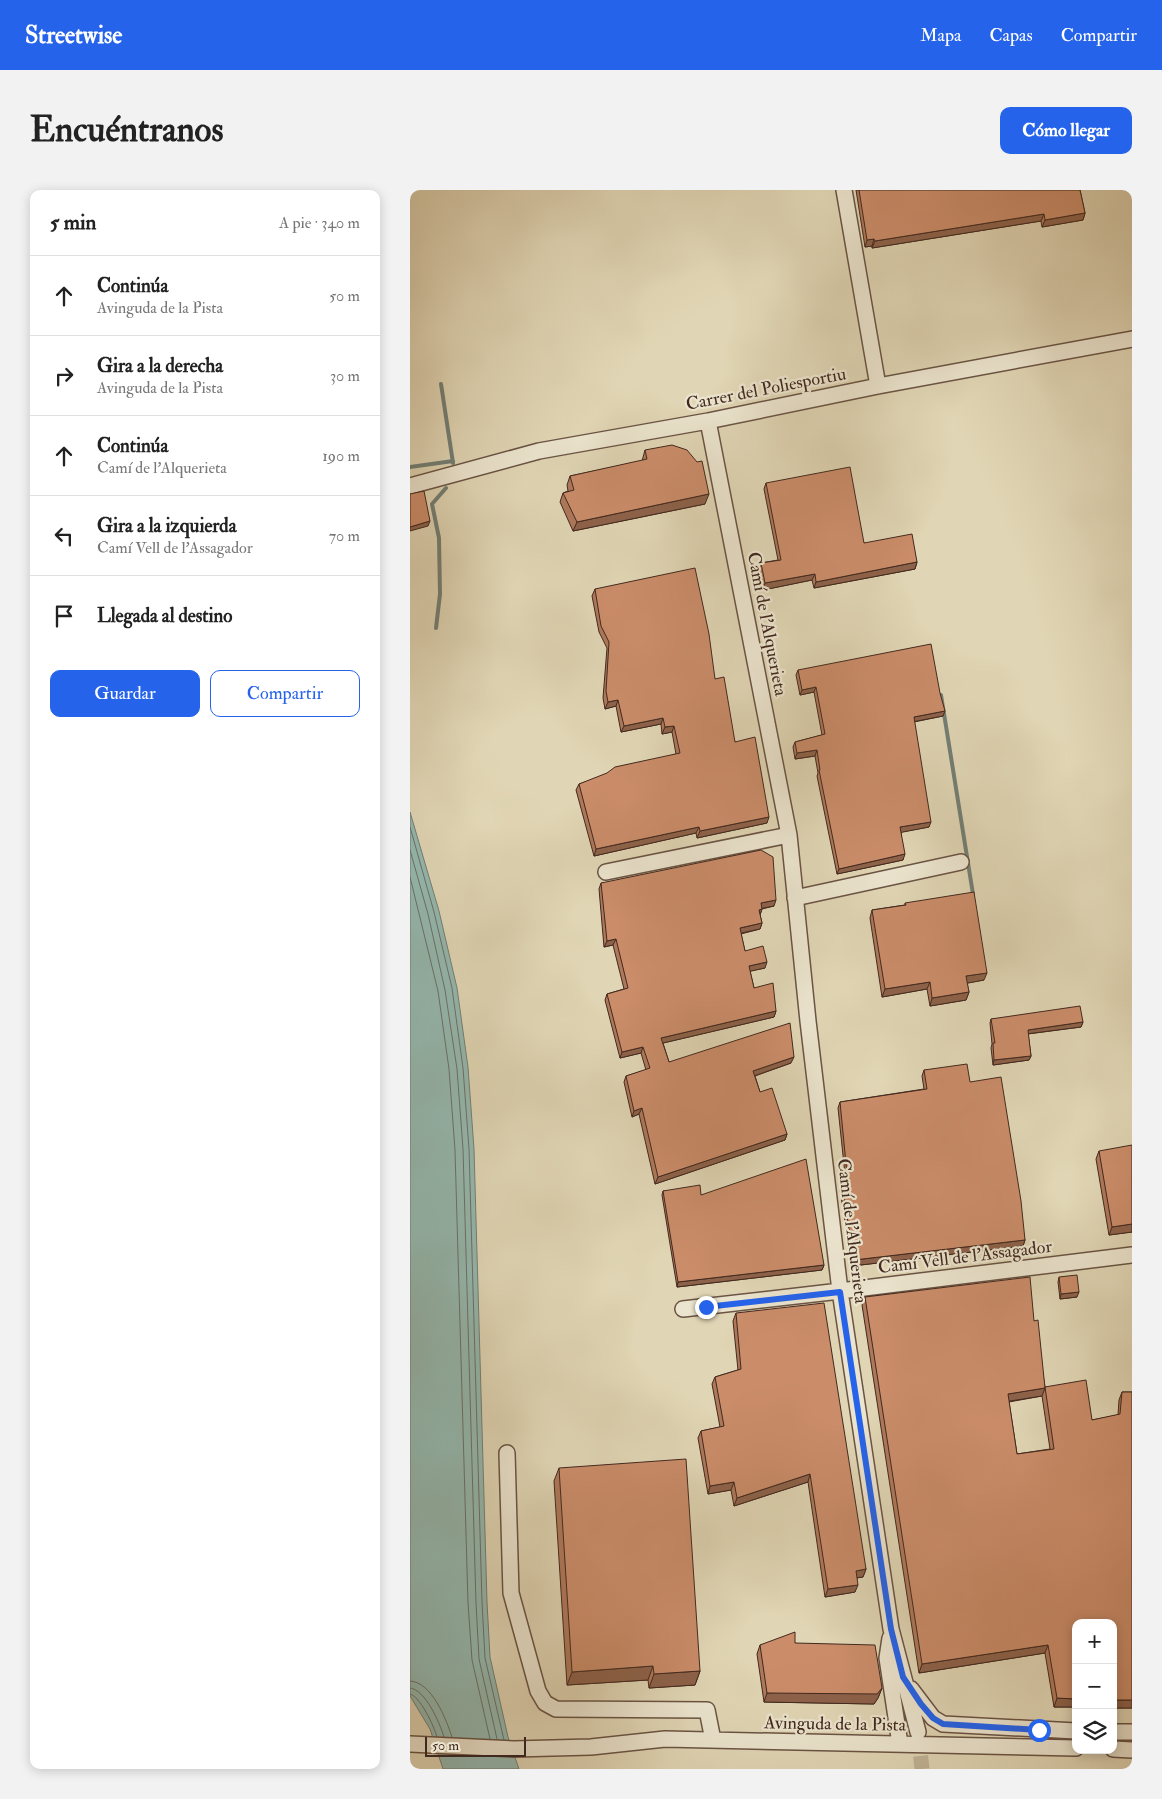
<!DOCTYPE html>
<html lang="es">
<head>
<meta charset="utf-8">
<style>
	:root { --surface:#fff; --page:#f2f2f2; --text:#222; --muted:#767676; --line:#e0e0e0; --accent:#2563eb }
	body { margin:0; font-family:"IM FELL Double Pica",serif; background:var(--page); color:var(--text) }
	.controls { position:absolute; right:15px; bottom:15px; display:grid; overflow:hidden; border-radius:10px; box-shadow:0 2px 12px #0003 }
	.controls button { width:45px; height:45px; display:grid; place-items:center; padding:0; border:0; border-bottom:1px solid var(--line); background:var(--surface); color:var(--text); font:25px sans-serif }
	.scale { position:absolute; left:15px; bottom:12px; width:101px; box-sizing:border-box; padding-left:5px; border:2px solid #42291f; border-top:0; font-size:14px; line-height:18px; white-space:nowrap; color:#42291f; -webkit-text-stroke:4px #ebe4ce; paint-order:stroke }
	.stop { position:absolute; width:15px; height:15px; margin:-11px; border:4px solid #2563eb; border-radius:50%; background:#fff }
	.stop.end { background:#2563eb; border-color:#fff; box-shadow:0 1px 5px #0008 }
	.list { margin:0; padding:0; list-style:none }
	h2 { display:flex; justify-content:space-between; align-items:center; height:65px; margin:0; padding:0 20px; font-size:21px }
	h2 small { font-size:16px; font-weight:400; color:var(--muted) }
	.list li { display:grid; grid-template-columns:32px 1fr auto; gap:15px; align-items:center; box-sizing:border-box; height:80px; padding:0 20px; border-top:1px solid var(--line) }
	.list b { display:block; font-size:19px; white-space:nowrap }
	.list p { margin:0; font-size:16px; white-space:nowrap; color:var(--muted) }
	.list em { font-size:16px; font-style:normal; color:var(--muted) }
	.actions { display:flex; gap:10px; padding:15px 20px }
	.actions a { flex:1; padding:11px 0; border:1px solid var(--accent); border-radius:10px; text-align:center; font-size:18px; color:var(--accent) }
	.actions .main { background:var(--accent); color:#fff }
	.icon { flex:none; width:28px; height:28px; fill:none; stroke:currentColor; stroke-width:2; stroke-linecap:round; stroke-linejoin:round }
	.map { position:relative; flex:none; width:722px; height:1579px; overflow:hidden; border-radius:10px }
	header { display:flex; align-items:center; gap:30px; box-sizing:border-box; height:70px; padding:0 25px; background:var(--accent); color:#fff }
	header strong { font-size:24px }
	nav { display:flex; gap:28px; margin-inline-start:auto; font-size:18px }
	.intro { display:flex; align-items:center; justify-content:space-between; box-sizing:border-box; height:120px; padding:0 30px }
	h1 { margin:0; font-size:35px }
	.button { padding:12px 22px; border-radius:10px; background:var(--accent); color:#fff; font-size:18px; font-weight:700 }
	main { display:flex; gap:30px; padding:0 30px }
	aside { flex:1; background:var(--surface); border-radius:10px; box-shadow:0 2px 12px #0003 }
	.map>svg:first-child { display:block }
	.water { fill:#94b8af; stroke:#737f75 }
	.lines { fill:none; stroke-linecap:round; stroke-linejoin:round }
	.shore { stroke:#6b7067; stroke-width:1 }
	.stream { stroke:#737f75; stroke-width:4 }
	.minor-tunnel { stroke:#c0b396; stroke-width:15; stroke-dasharray:15 8; stroke-linecap:butt }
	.minor-casing { stroke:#6a5444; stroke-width:18 }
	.minor { stroke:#ebe4ce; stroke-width:15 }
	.wall { fill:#ae785a; stroke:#42291f; fill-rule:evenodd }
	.shaded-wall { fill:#8d624a; stroke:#42291f }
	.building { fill:#ca8c69; stroke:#42291f }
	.route { stroke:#2563eb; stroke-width:6 }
	.labels { text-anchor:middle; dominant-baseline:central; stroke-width:4.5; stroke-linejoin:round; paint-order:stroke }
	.street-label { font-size:18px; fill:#42291f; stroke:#ebe4ce }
</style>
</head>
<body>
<header>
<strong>Streetwise</strong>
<nav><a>Mapa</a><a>Capas</a><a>Compartir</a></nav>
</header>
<div class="intro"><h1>Encuéntranos</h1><a class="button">Cómo llegar</a></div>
<main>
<aside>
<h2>5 min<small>A pie · 340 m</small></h2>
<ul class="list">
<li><svg class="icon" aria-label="ahead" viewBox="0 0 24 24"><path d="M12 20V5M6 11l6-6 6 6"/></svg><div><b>Continúa</b><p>Avinguda de la Pista</p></div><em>50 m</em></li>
<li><svg class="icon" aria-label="right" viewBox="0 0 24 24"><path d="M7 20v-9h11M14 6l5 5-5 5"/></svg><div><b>Gira a la derecha</b><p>Avinguda de la Pista</p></div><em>30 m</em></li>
<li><svg class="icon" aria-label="ahead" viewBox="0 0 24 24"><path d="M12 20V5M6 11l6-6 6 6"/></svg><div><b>Continúa</b><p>Camí de l'Alquerieta</p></div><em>190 m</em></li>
<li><svg class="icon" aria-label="left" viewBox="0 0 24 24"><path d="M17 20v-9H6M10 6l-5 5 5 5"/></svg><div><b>Gira a la izquierda</b><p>Camí Vell de l'Assagador</p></div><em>70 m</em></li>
<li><svg class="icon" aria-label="arrive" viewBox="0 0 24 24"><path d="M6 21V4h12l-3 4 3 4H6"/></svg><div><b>Llegada al destino</b></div></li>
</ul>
<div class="actions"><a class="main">Guardar</a><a>Compartir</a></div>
</aside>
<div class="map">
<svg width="722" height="1579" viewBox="0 0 722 1579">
	<rect width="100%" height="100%" fill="#e0d5b4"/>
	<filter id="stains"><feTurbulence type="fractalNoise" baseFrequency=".004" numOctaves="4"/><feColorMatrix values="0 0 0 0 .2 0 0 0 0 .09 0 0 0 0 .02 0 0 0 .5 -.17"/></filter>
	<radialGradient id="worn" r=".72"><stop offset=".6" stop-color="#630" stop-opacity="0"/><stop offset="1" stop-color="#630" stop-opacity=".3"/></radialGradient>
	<!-- water -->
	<path class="water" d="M0 622 29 721 47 798 58 877 64 959 77 1412 80 1467 98 1547 109 1579H33L20 1539 0 1506Z"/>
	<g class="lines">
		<!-- shore -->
		<path class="shore" d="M0 637 24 722 42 798 53 878 59 959 72 1412 75 1468 94 1550
			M0 660 18 724 35 800 47 879 53 959 66 1413 69 1469 87 1549
			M0 687 28 801 39 879 45 960 58 1413 62 1470 80 1549
			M0 1491C22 1492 36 1529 42 1547
			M0 1498C15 1499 30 1533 34 1547
			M0 1504C10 1506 24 1536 27 1547"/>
		<!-- stream -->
		<path class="stream" d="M31 194 43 273
			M0 277 43 271
			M26 438 30 404 29 348 22 314 36 298
			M531 505 563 704"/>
		<!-- minor-tunnel -->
		<path class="minor-tunnel" d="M508 1543 512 1579"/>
		<!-- minor casing -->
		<g class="minor-casing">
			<path id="minor" d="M434 0 468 196
				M298 231 379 645 398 831 430 1101 481 1439 508 1542
				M0 296 129 261 298 231 468 196 722 149
				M196 682 379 645
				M385 708 551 672
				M273 1119 430 1101 722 1065
				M97 1263 101 1403 128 1501 135 1513 146 1519 297 1520 303 1550
				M480 1448 477 1468 490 1554
				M501 1499 523 1528 533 1534 666 1541
				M703 1542H722
				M0 1554 104 1559 181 1557 255 1549 666 1558
				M703 1559 722 1560"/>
		</g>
		<!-- minor -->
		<use href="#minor" class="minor"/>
	</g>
	<!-- wall -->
	<path class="wall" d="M446 0H670L675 23 673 30 632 37 631 31 462 58V56L455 57Z
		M235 260 295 314 163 341 150 312 153 303 158 301 157 295 160 286 232 271Z
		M356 293 454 353 507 372 505 379 404 398 402 390 353 400 349 380 351 373 368 370 354 299Z
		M185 399 305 489 325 552 357 633 287 648 286 643 184 666 166 600 169 594 266 564 262 542 252 544 251 534 211 542 206 516 195 519 193 508 197 458 189 442 182 406Z
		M388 480 533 526 504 532 519 637 491 642 493 670 427 684 407 586 408 583 405 566 385 569 383 557 385 552 412 545 404 502 390 505 386 485Z
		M191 693 364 716 352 719 350 725 352 733 350 739 331 744 335 761 355 778 340 781 344 798 366 821 364 827 253 853 259 872 381 873 345 886 350 902 377 944 375 950 245 994 229 924 222 927 214 892 216 886 236 880 231 863 210 868 195 810 197 804 214 799 203 755 194 757 189 699Z
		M495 713 574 790 557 793 559 802 556 810 520 816 517 799 472 807 460 728 462 720 495 715Z
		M581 829 673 832 671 837 618 844 621 866 619 870 583 875 581 858 582 854 580 833Z
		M514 880 560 892 615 1050 613 1056 442 1076 430 1000 432 995 436 994 428 918 430 912 514 899 512 886Z
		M689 961 722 1042 699 1045 686 969Z
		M253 1001 291 1005 414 1075 412 1080 267 1097 252 1005Z
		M649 1087 667 1107 650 1109 648 1092Z
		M455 1107 624 1131 635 1197 682 1230 708 1225 709 1210 712 1202H722V1518H703V1433L666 1517H644L635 1463 509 1483 452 1115ZM632 1206 640 1259 607 1264 599 1212Z
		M326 1123 456 1379 453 1387 447 1388 445 1402 415 1407 398 1292 324 1316 321 1300 298 1304 288 1248 291 1241 310 1237 302 1194 305 1187 328 1180 323 1131Z
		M149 1278 290 1481 285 1495 239 1498 238 1490 157 1495 144 1291Z
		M385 1453 472 1498 468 1508 464 1514 354 1512 347 1464 350 1455Z"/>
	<!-- shaded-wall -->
	<path class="shaded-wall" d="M675 23 673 30 632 37 635 30Z
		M634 24 631 31 462 58 465 51Z
		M464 49 462 56 455 57 457 50Z
		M299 304 295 314 163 341 167 332Z
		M20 331 18 336 0 341V337Z
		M507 372 505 379 404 398 406 392Z
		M405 384 402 390 353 400 355 393Z
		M406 497 404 502 390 505 392 500Z
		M208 510 206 516 195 519 198 512Z
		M535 521 533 526 502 532 504 527Z
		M253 528 251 534 211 542 214 536Z
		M264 536 262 542 252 544 255 537Z
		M407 560 405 566 385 569 387 563Z
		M359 627 357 633 287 648 290 641Z
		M521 632 519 637 488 643 490 637Z
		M289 637 286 643 184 666 186 659Z
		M495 664 493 670 427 684 429 679Z
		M366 710 364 716 349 719 351 713Z
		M352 719 350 725 349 720Z
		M352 733 350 739 327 744 330 738Z
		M206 749 203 755 194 757 197 751Z
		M357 772 355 778 337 782 339 776Z
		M577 783 574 790 553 794 556 786Z
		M520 792 517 799 472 807 475 799Z
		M559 802 556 810 520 816 522 808Z
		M366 821 364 827 249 854 251 848Z
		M673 832 671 837 616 844 618 840Z
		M233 857 231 863 210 868 212 862Z
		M621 866 619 870 583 875 584 870Z
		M384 867 381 873 341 887 343 881Z
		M232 918 229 924 222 927 224 921Z
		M377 944 375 950 245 994 248 987Z
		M722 1034V1042L699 1045 702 1037Z
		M615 1050 613 1056 442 1076 444 1070Z
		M414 1075 412 1080 267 1097 268 1092Z
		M669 1102 667 1107 650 1109 651 1104Z
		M635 1198 632 1206 594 1212 598 1204Z
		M400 1284 398 1292 324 1316 327 1308Z
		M324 1292 321 1300 298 1304 300 1296Z
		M456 1379 453 1387 443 1388 446 1381Z
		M448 1395 445 1402 415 1407 418 1399Z
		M638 1455 635 1463 509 1483 512 1474Z
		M243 1476 238 1490 157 1495 162 1482Z
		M290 1481 285 1495 239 1498 244 1484Z
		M472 1498 468 1508 464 1514 354 1512 357 1503Z
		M647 1508 666 1509V1517H644Z
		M703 1510H722V1518H703Z"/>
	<!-- building -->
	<path class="building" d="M449 0H670L675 23 635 30 634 24 465 51 464 49 457 50Z
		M262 255 277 260 287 272 292 271 299 304 167 332 153 303 164 300 160 286 237 269 235 260Z
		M440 277 454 353 502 344 507 372 406 392 405 384 355 393 351 373 371 370 356 293Z
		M14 301 20 331 0 337V304Z
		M285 378 299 444 305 489 314 487 325 552 345 547 359 627 290 641 289 637 186 659 169 594 197 583 205 577 270 563 264 536 255 537 253 528 214 536 208 510 198 512 196 501 199 452 191 436 185 399Z
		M521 454 530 503 535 521 504 527 521 632 490 637 495 664 429 679 409 580H410L407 560 387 563 385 552 415 544 406 497 392 500 388 480Z
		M351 660 363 667 366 710 351 713 352 719 349 720 352 733 330 738 335 761 353 756 357 772 339 776 344 798 363 793 366 821 251 848 259 872 380 833 384 867 343 881 350 902 362 898 377 944 248 987 232 918 224 921 216 886 240 878 233 857 212 862 197 804 218 798 206 749 197 751 191 693Z
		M564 702 577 783 556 786 559 802 522 808 520 792 475 799 462 720 496 715 495 713Z
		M670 816 673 832 618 840 621 866 584 870 583 853H585L581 829Z
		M557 874 560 892 591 887 611 1011 615 1050 444 1070 432 995 438 994 430 912 517 899 514 880Z
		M722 955V1034L702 1037 689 961Z
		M396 969 414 1075 268 1092 253 1001 290 995 291 1005Z
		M667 1085 669 1102 651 1104 649 1087Z
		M620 1087 624 1131 628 1130 635 1198 598 1204 607 1264 644 1259 635 1197 676 1190 682 1230 710 1224 712 1202H722V1510H703V1433H666V1509L647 1508 638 1455 512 1474 455 1107Z
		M414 1113 456 1379 446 1381 448 1395 418 1399 400 1284 327 1308 324 1292 300 1296 291 1241 314 1236 305 1187 331 1179 326 1123Z
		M276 1269 290 1481 244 1484 243 1476 162 1482 149 1278Z
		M385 1442V1453L465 1455 472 1498 467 1504 357 1503 350 1455Z"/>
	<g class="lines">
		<!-- route -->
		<path class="route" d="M296 1117 430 1102 481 1439 493 1487 511 1514 523 1528 533 1534 629 1540"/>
	</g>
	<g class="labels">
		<!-- street labels -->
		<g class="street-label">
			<text transform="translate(356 199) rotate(-11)">Carrer del Poliesportiu</text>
			<text transform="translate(357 434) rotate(79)">Camí de l'Alquerieta</text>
			<text transform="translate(442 1041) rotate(83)">Camí de l'Alquerieta</text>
			<text transform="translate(555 1067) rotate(-7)">Camí Vell de l'Assagador</text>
			<text transform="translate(425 1534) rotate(1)">Avinguda de la Pista</text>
		</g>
	</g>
	<rect width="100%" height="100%" filter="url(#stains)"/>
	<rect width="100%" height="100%" fill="url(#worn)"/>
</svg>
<div class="controls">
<button>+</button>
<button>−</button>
<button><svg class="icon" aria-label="layers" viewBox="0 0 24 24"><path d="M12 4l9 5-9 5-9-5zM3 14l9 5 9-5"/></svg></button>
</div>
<div class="scale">50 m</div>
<div class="stop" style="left:629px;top:1540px"></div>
<div class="stop end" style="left:296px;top:1117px"></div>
</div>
</main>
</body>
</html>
